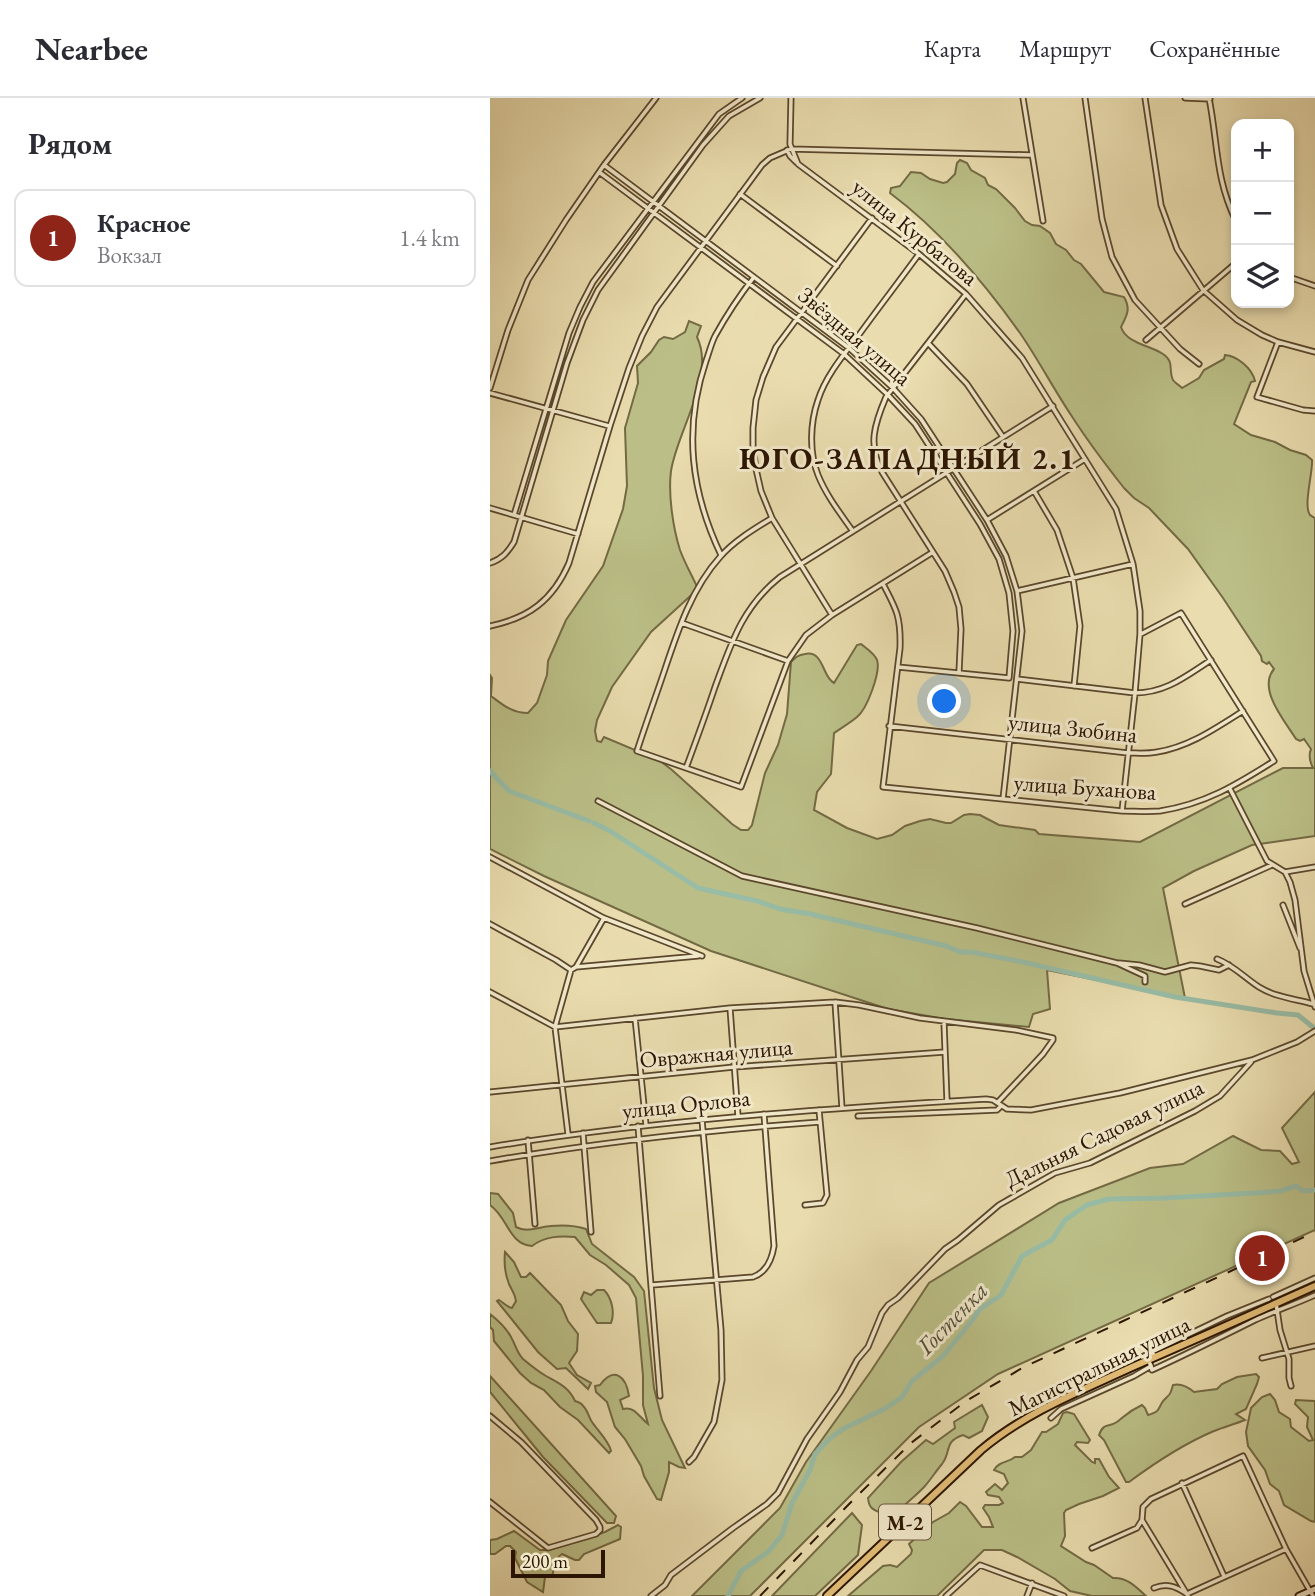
<!DOCTYPE html>
<html lang="ru">
<head>
<meta charset="utf-8">
<style>
	:root { --surface:#fff; --page:#f2f2f3; --text:#2b2b33; --muted:#7c7c81; --line:#e1e1e2; --accent:#8f2418 }
	body { margin:0; font-family:"EB Garamond",serif; background:var(--page); color:var(--text) }
	.controls { position:absolute; right:21px; top:21px; display:grid; overflow:hidden; border-radius:14px; box-shadow:0 4px 10px #0003 }
	.controls button { width:63px; height:63px; display:grid; place-items:center; padding:0; border:0; border-bottom:2px solid var(--line); background:var(--surface); color:var(--text); font:35px sans-serif }
	.scale { position:absolute; left:21px; bottom:18px; width:94px; box-sizing:border-box; padding-left:7px; border:4px solid #2b1500; border-top:0; font-size:19px; line-height:24px; white-space:nowrap; color:#2b1500; -webkit-text-stroke:5px #f1e8ca; paint-order:stroke }
	.you { position:absolute; left:455px; top:604px; width:24px; height:24px; margin:-18px; border:5px solid #fff; border-radius:50%; background:#1a73e8; box-shadow:0 0 0 10px #1a73e833 }
	.badge { display:grid; place-items:center; width:46px; height:46px; border-radius:50%; background:var(--accent); color:#fff; font-size:23px; font-weight:700 }
	.pin { position:absolute; translate:-50% -50%; border:4px solid #fff; box-shadow:0 2px 7px #0006 }
	.list { margin:0; padding:0; list-style:none }
	h2 { display:flex; justify-content:space-between; align-items:center; height:91px; margin:0; padding:0 28px; font-size:30px }
	h2 small { font-size:23px; font-weight:400; color:var(--muted) }
	.list li { display:grid; grid-template-columns:46px 1fr auto; gap:21px; align-items:center; box-sizing:border-box; height:98px; margin:0 14px 14px; padding:0 14px; border:2px solid var(--line); border-radius:14px }
	.list b { display:block; font-size:26px; white-space:nowrap }
	.list p { margin:0; font-size:23px; white-space:nowrap; color:var(--muted) }
	.list em { font-size:23px; font-style:normal; color:var(--muted) }
	.icon { flex:none; width:38px; height:38px; fill:none; stroke:currentColor; stroke-width:2; stroke-linecap:round; stroke-linejoin:round }
	.map { position:relative; flex:none; width:825px; height:1498px; overflow:hidden }
	header { display:flex; align-items:center; gap:42px; box-sizing:border-box; height:98px; padding:0 35px; background:var(--surface); border-bottom:2px solid var(--line) }
	header strong { font-size:33px }
	nav { display:flex; gap:38px; margin-inline-start:auto; font-size:24px }
	main { display:flex }
	aside { flex:1; background:var(--surface) }
	.map>svg:first-child { display:block }
	.green { fill:#bbbf87; stroke:#736a44; stroke-width:2 }
	.lines { fill:none; stroke-linecap:round; stroke-linejoin:round }
	.river { stroke:#98bca6; stroke-width:5 }
	.street-casing { stroke:#5a472c; stroke-width:7 }
	.secondary-casing { stroke:#2b1500; stroke-width:9 }
	.primary-casing { stroke:#2b1500; stroke-width:10 }
	.street { stroke:#f1e8ca; stroke-width:3.5 }
	.secondary { stroke:#f1e8ca; stroke-width:5 }
	.primary { stroke:#e4be77; stroke-width:6 }
	.rail { stroke:#2b1500; stroke-width:2; stroke-dasharray:12 12; stroke-linecap:butt }
	.labels { text-anchor:middle; dominant-baseline:central; stroke-width:6; stroke-linejoin:round; paint-order:stroke }
	.shield { fill:#f1e8ca; stroke:#66543d; stroke-width:2 }
	.shield-label { font-size:21px; font-weight:bold; fill:#2b1500 }
	.street-label { font-size:23px; fill:#2b1500; stroke:#f1e8ca }
	.water-label { font-size:24px; font-style:italic; fill:#514f3a; stroke:#f1e8ca }
	.district-label { font-size:30px; font-weight:bold; letter-spacing:2px; fill:#2b1500; stroke:#f1e8ca }
</style>
</head>
<body>
<header>
<strong>Nearbee</strong>
<nav><a>Карта</a><a>Маршрут</a><a>Сохранённые</a></nav>
</header>
<main>
<aside>
<h2>Рядом<small></small></h2>
<ul class="list">
<li><span class="badge">1</span><div><b>Красное</b><p>Вокзал</p></div><em>1.4 km</em></li>
</ul>
</aside>
<div class="map">
<svg width="825" height="1498" viewBox="0 0 825 1498">
	<rect width="100%" height="100%" fill="#e9dcae"/>
	<filter id="stains"><feTurbulence type="fractalNoise" baseFrequency=".00286" numOctaves="4"/><feColorMatrix values="0 0 0 0 .2 0 0 0 0 .09 0 0 0 0 .02 0 0 0 .5 -.17"/></filter>
	<radialGradient id="worn" r=".72"><stop offset=".6" stop-color="#630" stop-opacity="0"/><stop offset="1" stop-color="#630" stop-opacity=".3"/></radialGradient>
	<!-- green -->
	<path class="green" d="M470 62 477 65 481 72 495 80 498 87 506 91 525 110 535 123 542 127 550 128 560 135 566 146 576 152 584 162 591 166 614 194 634 199C641 211 637 217 631 229 636 245 659 247 673 256 685 264 678 272 683 282 685 285 689 287 692 290L709 280 714 272 734 261 735 257C747 258 762 270 765 283L761 284 744 326 761 337 785 344 800 352 816 357 822 362C823 374 813 408 820 417 821 418 823 419 825 420V738L762 747 704 773 673 790 695 900 557 872 560 911 543 916 539 929 455 921 398 911 221 853 54 778 0 751V577L2 580 1 598C13 607 22 615 38 615L47 605 57 577 58 563 76 522 113 468 133 411 137 388 135 330 148 285 147 268 161 254 169 242 174 239 183 241 195 234 199 223 211 228 207 239C226 278 187 333 181 373 178 396 183 430 190 452 195 466 203 479 208 491L161 534 122 589 107 622 105 633 107 643 111 644 114 639 169 662 182 672 242 726 251 732H258L262 727 275 675 288 647 297 616 301 564C306 559 308 557 315 556 334 552 332 579 344 585L367 547 371 546C377 551 384 555 387 562 391 574 377 611 367 619 360 625 351 630 344 635L341 676 327 694 324 712 357 730 387 741 402 737 415 728 430 723 440 721 456 725H461L474 717 480 716 490 717 509 727 545 732 549 736 650 744 793 670H823C820 664 818 658 821 651L814 641 810 643 806 641C795 623 767 591 784 571L779 564 777 566 772 563 771 558 733 500 698 451 659 410 644 400 634 390C615 366 597 342 581 317 563 290 548 261 530 235 493 183 451 133 400 95L401 90 410 88 421 74 431 75 440 81 453 85 457 84 465 76 467 65Z
		M825 994V1132L508 1276 429 1329 260 1498H202L290 1410 316 1364 381 1273 439 1185 569 1105 660 1070 693 1066 743 1038 771 1052 790 1053 802 1066 809 1064 792 1030Z
		M0 1095 8 1096 23 1115 26 1129C37 1135 49 1129 61 1128 73 1127 84 1127 96 1131L102 1146 144 1179 154 1193 164 1290 172 1322 195 1370 189 1369 179 1364V1374L171 1402 167 1401 154 1378 151 1368 135 1341 125 1329 117 1304 106 1294 105 1288 110 1287C124 1268 136 1278 139 1298L130 1302 133 1311C145 1308 149 1319 158 1326L153 1307V1278L146 1200 139 1187 116 1167 100 1157 85 1139C69 1138 55 1138 42 1148 18 1146 18 1119 0 1107Z
		M15 1154 24 1164 31 1179H36L40 1175 71 1207 78 1223 88 1236 87 1253 79 1265 87 1277 101 1285 98 1291 76 1270 67 1271 48 1254 7 1203 9 1202C14 1205 17 1209 22 1210L26 1203C25 1195 22 1193 19 1186 15 1176 14 1164 15 1154Z
		M107 1192H114C122 1200 125 1215 121 1225H107L91 1201 94 1194 101 1197Z
		M0 1216C9 1223 17 1230 22 1241 26 1248 27 1255 33 1261 39 1266 49 1274 56 1278 68 1285 79 1289 85 1303 90 1305 91 1304 94 1309 98 1313 99 1320 102 1324 108 1333 119 1343 121 1353L119 1355 88 1322 70 1309 54 1292 41 1285 30 1275 4 1243 3 1232 0 1229Z
		M766 1276 769 1279 767 1286 756 1311 746 1316 755 1322C745 1326 734 1329 724 1333 693 1346 666 1364 639 1384H636L614 1342 609 1337C614 1324 618 1330 627 1324 637 1316 639 1313 652 1307L655 1310 658 1317C672 1313 667 1310 674 1302 681 1295 680 1297 683 1287 691 1285 698 1289 704 1294L727 1291 732 1286 747 1279Z
		M0 1278 126 1418 124 1425H117L53 1359 0 1294Z
		M780 1296 785 1302 789 1314 800 1321 801 1329 819 1343 823 1342 817 1329 818 1319 805 1306 806 1302 825 1303V1424L821 1423 794 1407 789 1393 780 1386 775 1372 758 1348 756 1334 761 1310 772 1299Z
		M492 1307 498 1319 492 1333 479 1340 473 1337C453 1344 462 1353 452 1366 446 1373 441 1381 435 1388 424 1400 409 1410 400 1423L393 1422 391 1415C382 1411 379 1410 378 1400L411 1364 436 1342 443 1346 465 1330 464 1324Z
		M577 1314 584 1316 600 1342 598 1345 587 1344 585 1347 602 1364 605 1365V1361H609L619 1379 629 1390 613 1398 589 1406 576 1412 574 1415 575 1438 571 1448 596 1464 604 1467 623 1480C637 1479 646 1489 656 1498H602L580 1493 565 1481 527 1459 512 1452H494L447 1498H358L393 1468 400 1467 407 1469 421 1456 422 1452 419 1446 443 1424 459 1415 470 1404 476 1408 492 1429H503L499 1419 493 1410 495 1407H509L513 1405 509 1399 498 1397 496 1394 505 1386 512 1392 518 1385 514 1376 504 1372C509 1363 518 1365 525 1359H532L541 1352 552 1334H556L568 1326 573 1315Z
		M362 1415 372 1427 368 1457 325 1498H282Z
		M128 1427 131 1429 130 1441 94 1456 89 1462H85L72 1456C64 1461 65 1469 62 1478L55 1479 53 1494 37 1484 25 1460 26 1454 20 1448H16L5 1456H0V1442L7 1441 24 1433 50 1452H59L115 1434Z"/>
	<g class="lines">
		<!-- river -->
		<path class="river" d="M0 673 19 693 99 723
			M104 725 120 733 208 790 267 803 290 811 320 816 456 848 470 854H481L528 863 685 899 787 915 808 917 824 930
			M238 1498 251 1473 278 1454 292 1437 302 1405 320 1372 325 1356 339 1341 353 1331 396 1310 412 1299 422 1283 453 1258 481 1224 490 1211 511 1197 532 1158 562 1142 575 1122 597 1107 619 1101 675 1100 765 1095 790 1093 806 1088 813 1093 825 1092"/>
		<!-- street casing -->
		<g class="street-casing">
			<path id="street" d="M301 0 300 46 308 66 429 156 476 196 532 260 626 411 643 466 650 513V536L645 595 632 713
				M533 0 553 123
				M595 0 612 121 622 159 645 202 690 251 709 266
				M655 0 671 107 687 151 713 192 747 222 772 237 788 244 825 254
				M695 0 720 1
				M719 0C728 45 725 80 746 123
				M297 52 300 58 306 64
				M114 67 359 250 403 290 431 321 497 422 516 458 527 493 532 533 513 701
				M109 74 354 256 398 297 425 326 490 426 509 461 519 495 523 533 519 580
				M250 96 347 168
				M799 179 825 188
				M656 242 746 165
				M788 244 767 299 813 312 825 313
				M438 245 477 286 513 339
				M0 290 18 232 38 182 76 122 114 67 166 0
				M0 295 119 328
				M544 393 567 432 583 480 590 528 584 588
				M0 410 88 436
				M24 417 79 235 90 209 103 184 229 16 252 0
				M282 420C264 431 244 443 230 459 202 490 188 532 175 571 166 598 156 625 147 653L251 689 298 563 316 537 342 517 443 454
				M497 422 595 361
				M362 432C350 415 336 397 328 377 319 355 320 325 328 302 336 277 355 255 371 234 390 208 410 182 429 156
				M231 457C201 394 193 331 216 263 219 255 221 246 225 238 236 218 250 197 264 179
				M0 465C12 461 17 455 24 444L77 265 93 222 108 192 213 47 239 18 270 0
				M393 486C407 512 411 520 410 550L393 689 632 713C644 713 657 714 670 713 715 706 746 687 784 663L691 515 651 536
				M527 493 643 466
				M342 517 282 420 271 393 266 371 263 349V330L266 302 273 279 286 249 382 120
				M192 525 298 563
				M0 528C39 520 63 502 79 465L120 328 139 270 152 238 167 209 272 67 280 60 301 51 541 57
				M408 569 519 580
				M469 574 471 531 469 509 464 494 455 473 392 374C378 347 384 327 396 299L476 196
				M527 581 645 595C676 595 696 578 721 562
				M399 628 638 655C647 655 657 656 667 654 699 649 726 630 753 613
				M196 670C206 643 216 616 225 589 241 546 252 509 290 479 381 423 472 366 563 308
				M740 691 777 763 795 774 800 784 805 802 814 873 825 909
				M108 703 252 778 487 830 627 865 655 878V884
				M0 759 114 820 212 858
				M795 774 825 769
				M695 806 782 767
				M793 807 810 850
				M0 826 66 862 81 872 86 869 208 858
				M727 861C743 867 755 880 769 889 785 899 805 901 823 906
				M629 865 649 867 675 874 701 867 710 868 729 872 739 867
				M86 869 114 820
				M0 894 65 929 240 910 345 904 369 907 430 920 526 932 563 940V942L553 956 508 1004
				M345 904 352 1010
				M240 910 248 1018
				M145 920 156 1027
				M454 925 457 1003
				M0 994 244 969 455 954
				M368 1018 507 1012 511 1008
				M148 1028 170 1298
				M93 1035 101 1134
				M78 1036 65 929 81 872
				M38 1042 45 1126
				M0 1049C164 1022 330 1011 496 1001L503 1002 517 1011 541 1012 630 995 762 962 807 944 825 933
				M0 1063C109 1044 219 1032 330 1024
				M315 1107 333 1105 337 1097 329 1012
				M162 1187 263 1179C277 1174 282 1161 284 1148L274 1016
				M783 1199 825 1180
				M786 1205 790 1232 799 1261V1280L801 1288
				M656 1257 661 1268
				M652 1259 662 1254
				M665 1259 662 1254 737 1218 779 1201
				M772 1260 825 1248
				M0 1318 31 1344 106 1422 110 1429V1432L106 1436 58 1450 0 1404
				M561 1320 571 1311 644 1278 661 1268 662 1272C697 1256 731 1239 765 1222 785 1213 805 1206 825 1197
				M199 1364 204 1359 224 1324 232 1282 231 1232 212 1022
				M692 1385 734 1478
				M602 1450 647 1430 652 1422
				M664 1490C677 1485 685 1488 697 1496L796 1451
				M161 1498 175 1487 181 1477 243 1430 277 1406 288 1395 317 1341 350 1294 367 1262 378 1249 392 1215 398 1207 408 1200 455 1151 468 1142 509 1107 565 1075 600 1065 705 1013 730 998 761 964
				M456 1498 490 1467 574 1498
				M537 1498 542 1485
				M698 1498 652 1422 653 1409 661 1401 753 1358 796 1451 823 1498"/>
		</g>
		<!-- secondary casing -->
		<g class="secondary-casing">
			<path id="secondary" d="M809 1498 825 1491"/>
		</g>
		<!-- primary casing -->
		<g class="primary-casing">
			<path id="primary" d="M337 1498 491 1352C535 1315 588 1294 640 1270 702 1243 763 1216 825 1188"/>
		</g>
		<!-- street -->
		<use href="#street" class="street"/>
		<!-- secondary -->
		<use href="#secondary" class="secondary"/>
		<!-- primary -->
		<use href="#primary" class="primary"/>
		<!-- rail -->
		<path class="rail" d="M270 1498 363 1402 421 1345 476 1303 534 1269 825 1134"/>
	</g>
	<g class="labels">
		<!-- shield labels -->
		<rect class="shield" x="389" y="1406.5" width="52" height="35" rx="5"/>
		<g class="shield-label">
			<text x="415" y="1424">М-2</text>
		</g>
		<!-- street labels -->
		<g class="street-label">
			<text transform="translate(425 134) rotate(39)">улица Курбатова</text>
			<text transform="translate(365 238) rotate(40)">Звёздная улица</text>
			<text transform="translate(583 630) rotate(6)">улица Зюбина</text>
			<text transform="translate(595 689) rotate(4)">улица Буханова</text>
			<text transform="translate(226 955) rotate(-5)">Овражная улица</text>
			<text transform="translate(196 1006) rotate(-6)">улица Орлова</text>
			<text transform="translate(614 1035) rotate(-26)">Дальняя Садовая улица</text>
			<text transform="translate(609 1268) rotate(-26)">Магистральная улица</text>
		</g>
		<!-- water labels -->
		<g class="water-label">
			<text transform="translate(462 1220) rotate(-46)">Гостенка</text>
		</g>
		<!-- district labels -->
		<g class="district-label">
			<text x="418" y="360">ЮГО-ЗАПАДНЫЙ 2.1</text>
		</g>
	</g>
	<rect width="100%" height="100%" filter="url(#stains)"/>
	<rect width="100%" height="100%" fill="url(#worn)"/>
</svg>
<div class="controls">
<button>+</button>
<button>−</button>
<button><svg class="icon" aria-label="layers" viewBox="0 0 24 24"><path d="M12 4l9 5-9 5-9-5zM3 14l9 5 9-5"/></svg></button>
</div>
<div class="scale">200 m</div>
<div class="you"></div>
<div class="pin badge" style="left:772px;top:1160px">1</div>
</div>
</main>
</body>
</html>
